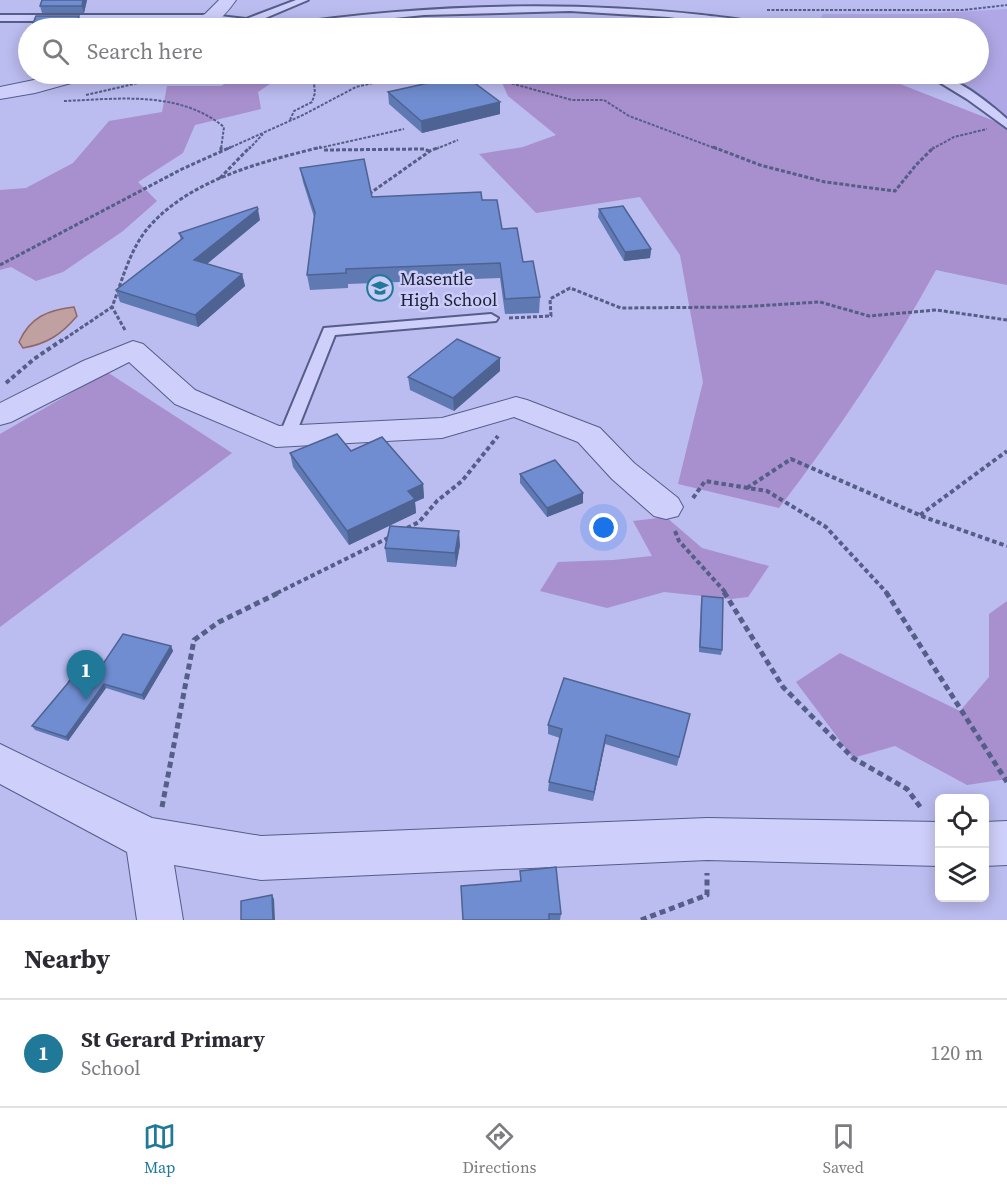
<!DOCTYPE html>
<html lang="en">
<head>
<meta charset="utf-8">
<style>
	:root { --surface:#fff; --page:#f7f7f7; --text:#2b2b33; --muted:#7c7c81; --line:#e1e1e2; --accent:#21799a }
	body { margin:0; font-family:"Source Serif 4",serif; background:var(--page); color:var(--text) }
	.controls { position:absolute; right:18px; bottom:18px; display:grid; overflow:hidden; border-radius:9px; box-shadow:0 3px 15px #0003 }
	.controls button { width:54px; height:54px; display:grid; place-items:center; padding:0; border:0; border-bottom:2px solid var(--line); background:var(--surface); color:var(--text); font:30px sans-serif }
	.you { position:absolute; left:604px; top:528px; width:21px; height:21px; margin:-15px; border:4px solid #fff; border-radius:50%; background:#1a73e8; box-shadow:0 0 0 9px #1a73e833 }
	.badge { display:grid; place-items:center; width:39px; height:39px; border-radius:50%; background:var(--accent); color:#fff; font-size:20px; font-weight:700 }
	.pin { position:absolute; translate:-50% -50px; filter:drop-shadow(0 2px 3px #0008) }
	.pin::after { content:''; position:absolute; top:32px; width:21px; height:18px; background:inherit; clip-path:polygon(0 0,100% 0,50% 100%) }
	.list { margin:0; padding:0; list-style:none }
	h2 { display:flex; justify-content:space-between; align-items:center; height:78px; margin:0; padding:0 24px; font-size:26px }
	h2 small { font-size:20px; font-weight:400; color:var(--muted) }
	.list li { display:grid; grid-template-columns:39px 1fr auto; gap:18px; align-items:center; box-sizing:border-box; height:108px; padding:0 24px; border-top:2px solid var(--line) }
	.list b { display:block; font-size:22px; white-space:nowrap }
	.list p { margin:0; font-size:20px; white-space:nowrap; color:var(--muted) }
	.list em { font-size:20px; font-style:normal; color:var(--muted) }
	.icon { flex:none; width:33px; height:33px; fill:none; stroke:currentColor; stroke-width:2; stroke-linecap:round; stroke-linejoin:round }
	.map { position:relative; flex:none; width:1007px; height:920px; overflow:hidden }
	.search { position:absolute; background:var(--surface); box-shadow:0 3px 15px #0003; left:18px; right:18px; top:18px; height:66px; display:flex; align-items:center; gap:15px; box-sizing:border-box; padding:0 21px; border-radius:33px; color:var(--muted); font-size:22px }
	.sheet { height:186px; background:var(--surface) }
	nav { display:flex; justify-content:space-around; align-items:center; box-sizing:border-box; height:84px; border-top:2px solid var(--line); background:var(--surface); font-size:16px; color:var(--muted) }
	nav a { display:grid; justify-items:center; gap:3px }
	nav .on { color:var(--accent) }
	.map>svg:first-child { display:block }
	.farmland { fill:#b0a8e6 }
	.green { fill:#a88fce }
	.water { fill:#c0a0a0; stroke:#8e6867; stroke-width:1.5 }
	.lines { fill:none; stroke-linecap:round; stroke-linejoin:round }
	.lane-casing { stroke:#545e88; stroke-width:4 }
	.street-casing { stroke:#545e88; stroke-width:2 }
	.path-far3 { stroke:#545e88; stroke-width:2; stroke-dasharray:3 1.5; stroke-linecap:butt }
	.path-far2 { stroke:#545e88; stroke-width:3; stroke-dasharray:4 2; stroke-linecap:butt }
	.path-far1 { stroke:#545e88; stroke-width:4; stroke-dasharray:4.5 3; stroke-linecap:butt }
	.path { stroke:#545e88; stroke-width:5; stroke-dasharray:6 4; stroke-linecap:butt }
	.lane { fill:#cfcffb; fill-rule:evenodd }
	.street { fill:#cfcffb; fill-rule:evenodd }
	.wall { fill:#5f79b3 }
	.shaded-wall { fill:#4e6392 }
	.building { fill:#6f8dd0; stroke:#4e6392; stroke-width:1.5 }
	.labels { text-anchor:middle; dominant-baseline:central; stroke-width:5; stroke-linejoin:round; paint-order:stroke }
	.poi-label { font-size:18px; fill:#1a2136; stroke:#cbccf7; text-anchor:start }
</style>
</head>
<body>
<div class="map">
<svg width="1007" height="920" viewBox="0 0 1007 920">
	<rect width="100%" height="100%" fill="#bbbcf0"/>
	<!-- farmland -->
	<path class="farmland" d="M1007 9V119L957 83 940 74H978V28H817V26L823 14H922Z"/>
	<!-- green -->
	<path class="green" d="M630 18 691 28H694H589Z
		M243 74H285L258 92 261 109 195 125 183 153 138 182 157 201 123 231 63 272 36 281 11 267 0 270V190L26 188 73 163 109 121 162 112 167 86H221Z
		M498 74H794L895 82 1007 126V285L936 270C890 354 837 432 779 508L678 484 703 382 680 255 640 197 536 213 479 154 523 147 556 135 508 96Z
		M107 372 232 453 0 627V434Z
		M666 517 702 548 769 566 748 597 731 599 664 592 607 608 540 591 558 562 613 560 652 556 633 521Z
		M1007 601V779L967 785 895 746 853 758 796 682 840 653 960 711 989 677V614Z"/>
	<!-- water -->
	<path class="water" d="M74 307 77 316C62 334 47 344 23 348L19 342C30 317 48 310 74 307Z"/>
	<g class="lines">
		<!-- lane casing -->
		<g class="lane-casing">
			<path id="lane" d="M296 0H308L256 22 274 26C416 5 560 0 702 15 718 17 756 20 768 28H751L668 17 570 11 424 15 297 28H263L237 23 211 21H0V15H211L246 19Z
				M926 74C950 71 989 103 1007 119V128L967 99Z
				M491 314 498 318 496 321 335 335 295 436 293 440H281L279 436 324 328Z"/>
		</g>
		<!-- street casing -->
		<g class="street-casing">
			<path id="street" d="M219 0H236C220 23 211 28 184 28L186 24 205 14Z
				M63 74H91L89 78 35 93 0 99V87Z
				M133 341 143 344 195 390 279 426 442 418 516 397 527 400 600 428 634 463 678 498 683 507 678 516 666 519 654 516 612 479 578 442 514 417 442 438 276 447 175 404 129 362 11 422 0 425V403L83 361Z
				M0 744 152 818 261 836 707 818 940 822V866L707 860 261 880 174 865 183 920H137L127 852 0 784Z
				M1007 821V865L984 866V822Z"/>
		</g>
		<!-- path-far3 -->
		<path class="path-far3" d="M767 10H963L1007 5
			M477 74 572 100H604L629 116 717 149
			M86 95 177 74
			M64 101C118 99 179 90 224 127L221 149
			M290 120 294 111 312 102 315 93 313 74
			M227 149 303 115 356 87 395 78 398 74
			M249 149 263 134
			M315 149 404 129
			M436 149 458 140
			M932 149 954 137 987 129"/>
		<!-- path-far2 -->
		<path class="path-far2" d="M713 147 760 165 825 182 895 191 916 165 934 147
			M324 150 424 149 429 151
			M221 151V147
			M220 178 250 147
			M369 194 430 151 439 147
			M0 265 182 169 231 147
			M509 318 551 316 550 299 570 288 621 308 738 307 820 302 869 316 936 310 1007 320
			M125 330 112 307C122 281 130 249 148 228 190 179 262 162 321 147
			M60 342 112 307"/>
		<!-- path-far1 -->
		<path class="path-far1" d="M6 383 34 359 62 340
			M747 488 791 459 924 517 1007 546
			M693 498 705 481 767 491 826 527 887 593
			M920 515 1007 451
			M407 528 419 522 437 501 462 481 498 436
			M675 531 679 541 726 593
			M277 593 390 537"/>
		<!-- path -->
		<path class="path" d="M724 592 783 687 853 758 907 789 921 808
			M886 592 1007 782
			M162 807 194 640 219 622 280 592
			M641 920 707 895V873"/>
		<!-- lane -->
		<use href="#lane" class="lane"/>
		<!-- street -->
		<use href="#street" class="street"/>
	</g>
	<!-- wall -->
	<path class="wall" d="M42 0H87L84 13H42L40 6Z
		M388 92 500 114 422 133 389 104Z
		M300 168 372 197 482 200 502 229 523 262 540 297 539 313 505 314 500 278 348 284V288L310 290 307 275 314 217 303 182Z
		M599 209 651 249 650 258 624 261 598 217Z
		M260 220 207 264 242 274 245 286 198 327 120 302 116 290 181 240 179 233Z
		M500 371 454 411 410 390 408 377Z
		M351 451 423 484 424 498 415 502 416 513 349 545 293 467 290 453Z
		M520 474 583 503 547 517 520 483Z
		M460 545 456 567 387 562 385 548Z
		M702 596 722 650 721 655 699 652 701 600Z
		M171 646 173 651 144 700 106 688 68 741 35 730 32 726 101 667Z
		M690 714 677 766 605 744 593 801 548 791 549 782 560 738 548 734V725Z
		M520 871 561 914 560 920H463L520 882Z"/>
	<!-- shaded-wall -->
	<path class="shaded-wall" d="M83 0H87L84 13 82 6Z
		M79 16 81 23 80 28H75Z
		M500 102V114L422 133 421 121Z
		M258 209 260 220 197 272 194 260Z
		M651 249 650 258 624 261 625 252Z
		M242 274 245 286 198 327 195 315Z
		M500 358V371L454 411 453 398Z
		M423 484 424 498 415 502 416 513 349 545 347 531 408 491Z
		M583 493V503L547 517V508Z
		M459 531 460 545 456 567 455 553Z
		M171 646 173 651 144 700 142 695Z
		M104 684 106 688 68 741 66 737Z
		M606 735 605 744 593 801 594 792Z
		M272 895 274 899 275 920H273Z"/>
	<!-- building -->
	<path class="building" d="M42 0H83L82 6H40Z
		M36 16H79L75 28H31Z
		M464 75 500 102 421 121 388 92Z
		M364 159 372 197 481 192 482 200H497L502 229 517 228 523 262 533 261 540 297 505 299 500 263 346 269V273L307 275 315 212 300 168Z
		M623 206 651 249 625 252 599 209Z
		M257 207 258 209 194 260 242 274 195 315 116 290 183 238 179 233Z
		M457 339 500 358 453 398 408 377Z
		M337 434 351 451 382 437 423 484 408 491 415 499 347 531 290 453Z
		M555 460 583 493 547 508 520 474Z
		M390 526 459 531 455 553 385 548Z
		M702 596 723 598 722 650 700 647Z
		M123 634 171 646 142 695 104 684 66 737 32 726 68 683 80 663 101 667Z
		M564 678 690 714 679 757 606 735 594 792 549 782 562 729 548 725Z
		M556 867 561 914H549V920H463L461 886 521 881 520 871Z
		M272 895 273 920H241V901Z"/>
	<!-- icons -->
	<defs>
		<g id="school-ring" transform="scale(1.35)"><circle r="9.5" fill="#cbccf7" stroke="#21799a" stroke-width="1.5"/><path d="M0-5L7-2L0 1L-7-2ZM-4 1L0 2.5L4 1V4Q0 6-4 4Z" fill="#21799a"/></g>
	</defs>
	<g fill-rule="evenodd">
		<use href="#school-ring" x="380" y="288"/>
	</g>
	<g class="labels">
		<!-- poi labels -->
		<g class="poi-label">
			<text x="400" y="278">Masentle<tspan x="400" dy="21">High School</tspan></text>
		</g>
	</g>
</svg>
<div class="controls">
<button><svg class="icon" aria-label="locate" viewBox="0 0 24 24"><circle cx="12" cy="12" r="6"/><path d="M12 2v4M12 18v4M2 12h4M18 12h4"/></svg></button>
<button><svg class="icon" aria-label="layers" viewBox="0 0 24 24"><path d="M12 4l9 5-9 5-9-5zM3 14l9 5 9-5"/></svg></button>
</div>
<div class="you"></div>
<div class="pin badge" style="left:86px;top:700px">1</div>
<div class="search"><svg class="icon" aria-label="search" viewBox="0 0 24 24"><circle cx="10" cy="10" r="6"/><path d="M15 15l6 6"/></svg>Search here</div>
</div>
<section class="sheet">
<h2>Nearby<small></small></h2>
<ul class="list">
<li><span class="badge">1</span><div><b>St Gerard Primary</b><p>School</p></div><em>120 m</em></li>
</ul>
</section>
<nav>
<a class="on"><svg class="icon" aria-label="map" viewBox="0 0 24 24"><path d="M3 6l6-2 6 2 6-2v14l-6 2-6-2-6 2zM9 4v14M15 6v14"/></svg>Map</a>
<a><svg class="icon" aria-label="directions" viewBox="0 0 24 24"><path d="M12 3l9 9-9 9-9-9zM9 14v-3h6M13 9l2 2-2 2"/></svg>Directions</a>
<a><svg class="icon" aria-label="saved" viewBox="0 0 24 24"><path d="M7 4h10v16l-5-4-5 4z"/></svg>Saved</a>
</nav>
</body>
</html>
